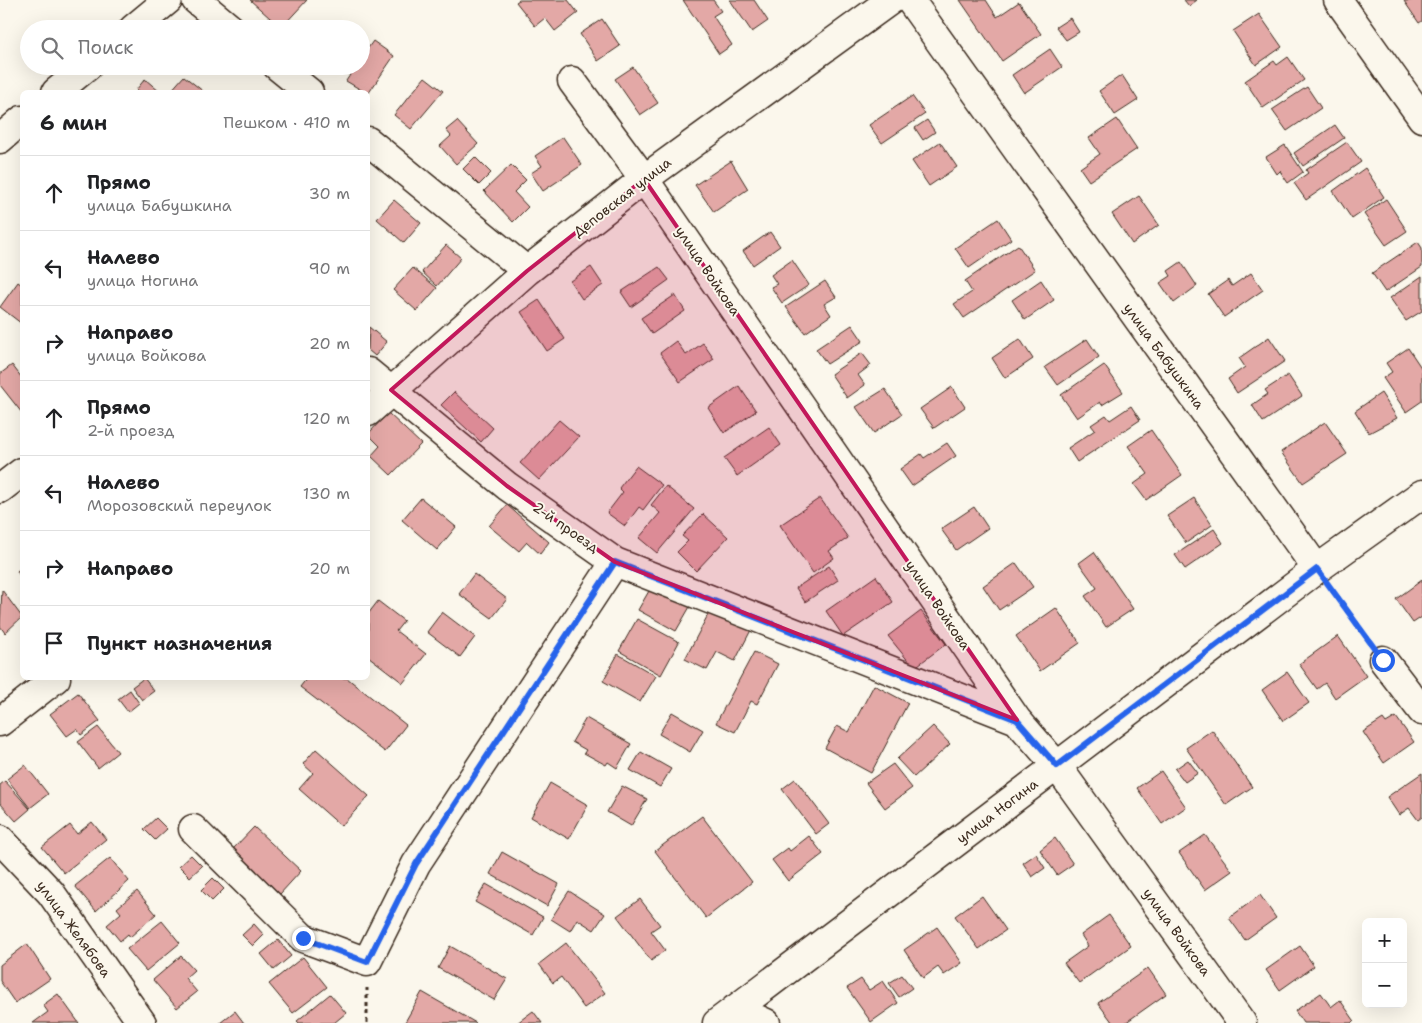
<!DOCTYPE html>
<html lang="ru">
<head>
<meta charset="utf-8">
<style>
	:root { --surface:#fff; --page:#f2f2f2; --text:#202124; --muted:#757577; --line:#e0e0e0 }
	body { margin:0; font-family:"Shantell Sans",sans-serif; background:var(--page); color:var(--text) }
	.controls { position:absolute; right:15px; bottom:15px; display:grid; overflow:hidden; border-radius:8px; box-shadow:0 5px 20px #0002 }
	.controls button { width:45px; height:45px; display:grid; place-items:center; padding:0; border:0; border-bottom:1px solid var(--line); background:var(--surface); color:var(--text); font:25px sans-serif }
	.stop { position:absolute; width:15px; height:15px; margin:-11px; border:4px solid #2563eb; border-radius:50%; background:#fff }
	.stop.end { background:#2563eb; border-color:#fff; box-shadow:0 1px 5px #0008 }
	.list { margin:0; padding:0; list-style:none }
	h2 { display:flex; justify-content:space-between; align-items:center; height:65px; margin:0; padding:0 20px; font-size:21px }
	h2 small { font-size:16px; font-weight:400; color:var(--muted) }
	.list li { display:grid; grid-template-columns:32px 1fr auto; gap:15px; align-items:center; box-sizing:border-box; height:75px; padding:0 20px; border-top:1px solid var(--line) }
	.list b { display:block; font-size:19px; white-space:nowrap }
	.list p { margin:0; font-size:16px; white-space:nowrap; color:var(--muted) }
	.list em { font-size:16px; font-style:normal; color:var(--muted) }
	.icon { flex:none; width:28px; height:28px; fill:none; stroke:currentColor; stroke-width:2; stroke-linecap:round; stroke-linejoin:round }
	.map { position:relative; flex:none; width:1422px; height:1023px; overflow:hidden }
	.search { position:absolute; background:var(--surface); box-shadow:0 5px 20px #0002; left:20px; top:20px; width:350px; height:55px; display:flex; align-items:center; gap:12px; box-sizing:border-box; padding:0 18px; border-radius:28px; color:var(--muted); font-size:19px }
	.panel { position:absolute; background:var(--surface); box-shadow:0 5px 20px #0002; left:20px; top:90px; width:350px; height:590px; border-radius:8px }
	.map>svg:first-child { display:block }
	.building { fill:#e3a8a6; stroke:#3b2a1e }
	.lines { fill:none; stroke-linecap:round; stroke-linejoin:round }
	.minor-casing { stroke:#3b2a1e; stroke-width:31 }
	.path { stroke:#3b2a1e; stroke-width:3; stroke-dasharray:4 4; stroke-linecap:butt }
	.minor { stroke:#fbf7ec; stroke-width:28 }
	.route { stroke:#2563eb; stroke-width:6 }
	.marked { fill:#c2185b; fill-opacity:0.2; stroke:#c2185b; stroke-width:4; stroke-linejoin:round }
	.labels { text-anchor:middle; dominant-baseline:central; stroke-width:4; stroke-linejoin:round; paint-order:stroke }
	.street-label { font-size:14px; fill:#3b2a1e; stroke:#fbf7ec }
</style>
</head>
<body>
<div class="map">
<svg width="1422" height="1023" viewBox="0 0 1422 1023">
	<rect width="100%" height="100%" fill="#fbf7ec"/>
	<filter id="ink" filterUnits="userSpaceOnUse"><feTurbulence type="fractalNoise" baseFrequency=".02" numOctaves="2"/><feDisplacementMap in="SourceGraphic" scale="10" xChannelSelector="R" yChannelSelector="G"/><feConvolveMatrix kernelMatrix="1 2 1 2 8 2 1 2 1" color-interpolation-filters="sRGB"/></filter>
	<g filter="url(#ink)">
		<!-- building -->
		<path class="building" d="M250 0H307L281 28Z
			M519 0H568L578 13 555 31 545 18 535 26 516 2Z
			M683 0H713L721 11 713 16 732 45 719 54Z
			M730 0H754L768 21 752 32Z
			M960 0H986L997 17 1019 2 1041 34 1002 61Z
			M1184 0H1197L1189 6Z
			M1422 0V21L1419 23 1404 1Z
			M1259 14 1282 47 1256 65 1233 31Z
			M1070 18 1079 32 1066 40 1056 27Z
			M602 19 620 46 598 61 580 34Z
			M373 41 394 56 368 94 346 81 356 66H361V58Z
			M1050 49 1062 67 1024 93 1012 75Z
			M1288 57 1304 80 1263 108 1245 81 1274 61 1277 65Z
			M633 67 658 103 640 115 615 79Z
			M1122 75 1138 100 1115 115 1099 91Z
			M184 76 204 92H170Z
			M425 77 443 91 411 129 394 115Z
			M145 79 160 92H138L136 90Z
			M1307 87 1321 108 1287 131 1272 110Z
			M912 96 925 114 882 143 869 125Z
			M1117 119 1137 149 1089 181 1080 168 1100 154 1089 138Z
			M927 120 935 132 923 140 915 128Z
			M457 121 478 144 456 164 440 146 451 136 446 130Z
			M1335 125 1344 138 1303 166 1294 153Z
			M563 137 582 165 543 191 531 173 542 166 535 156Z
			M940 142 957 167 929 186 912 161Z
			M1347 142 1361 162 1306 200 1294 183 1308 173 1306 170Z
			M1285 145 1303 172 1288 183 1280 171 1277 174 1266 157Z
			M475 157 491 173 479 185 463 169Z
			M731 161 748 189 714 212 695 185Z
			M511 165 526 180 514 192 528 207 513 222 484 191Z
			M1365 168 1384 197 1352 219 1333 191Z
			M1139 196 1159 225 1132 244 1112 214Z
			M1386 199 1407 231 1386 245 1364 214Z
			M394 200 421 223 404 243 377 219Z
			M998 219 1011 239 969 268 955 248Z
			M770 232 780 246 753 265 743 251Z
			M1418 242 1422 248V267L1385 292 1372 273Z
			M446 245 461 258 437 286 422 272Z
			M1018 245 1035 270 964 318 954 304 972 292 965 281Z
			M792 260 809 285 782 303 771 287 777 284 771 275Z
			M1181 262 1197 286 1174 303 1160 283 1171 276 1168 271Z
			M591 267 603 285 582 299 570 281Z
			M659 267 669 280 631 307 621 292Z
			M413 268 437 288 417 311 393 290Z
			M1251 273 1263 290 1224 317 1208 294 1228 280 1232 286Z
			M1422 276V311L1406 321 1390 298Z
			M1041 280 1054 300 1025 320 1012 300Z
			M825 281 836 297 824 304 831 315 805 333 786 307Z
			M18 282 22 285V324L0 307Z
			M675 295 685 311 652 334 641 318Z
			M539 300 565 339 547 351 521 312Z
			M852 325 863 341 827 364 816 349Z
			M369 327 387 342 375 356 368 350Z
			M1269 337 1285 361 1237 393 1228 379 1245 367 1239 358Z
			M1020 339 1033 359 1005 378 992 358Z
			M1087 339 1099 357 1058 385 1045 367Z
			M676 341 686 355 703 343 714 359 680 382 660 353Z
			M1408 348 1422 369V401L1406 412 1383 378 1392 372 1386 363Z
			M862 353 871 365 858 375 865 385 847 398 831 374Z
			M12 365 22 378V413L0 385V374Z
			M1104 365 1123 392 1102 405 1100 402 1077 418 1061 395Z
			M1288 375 1302 396 1263 422 1252 405 1268 394 1265 390Z
			M739 386 756 411 724 433 708 408Z
			M952 387 965 407 934 428 920 409Z
			M885 389 902 414 874 433 856 407Z
			M454 392 493 428 481 442 441 405Z
			M1381 393 1397 418 1369 433 1355 411Z
			M1131 406 1140 420 1077 462 1068 448 1095 430 1091 425 1106 415 1110 420Z
			M388 413 421 444 391 475 371 456 380 446 368 434Z
			M559 420 579 437 539 480 520 463Z
			M1325 422 1347 454 1303 483 1281 452Z
			M769 427 781 445 737 476 724 458Z
			M1151 430 1182 475 1146 500 1134 484 1148 474 1128 446Z
			M947 443 956 456 912 486 900 469 921 454 924 458Z
			M636 466 662 485 643 510 639 507 625 526 607 513 623 492 619 488Z
			M666 486 694 509 657 553 639 538 660 513 651 505Z
			M421 498 456 527 437 550 402 520Z
			M820 498 848 538 829 551 834 558 813 573 780 525Z
			M1194 498 1212 525 1186 543 1167 516Z
			M507 505 549 542 540 554 527 542 519 551 489 526Z
			M974 507 988 528 956 550 941 529Z
			M703 514 728 537 696 571 677 552 688 541 682 536Z
			M1214 529 1223 543 1185 569 1175 555Z
			M1094 552 1133 609 1106 627 1085 596 1097 588 1079 563Z
			M1016 563 1033 587 999 610 983 586Z
			M829 566 838 580 805 602 796 588Z
			M22 567V579L17 571Z
			M474 574 507 599 492 618 459 594Z
			M876 576 893 602 843 636 826 611Z
			M1422 580V617L1413 623 1396 599Z
			M653 584 691 605 676 631 638 610Z
			M2 590 22 617 5 633 0 626Z
			M378 601 404 621 396 631 426 654 403 683 368 656V614Z
			M1056 608 1080 643 1040 671 1016 636Z
			M711 609 751 630 735 661 717 652 707 670 685 659Z
			M921 611 946 644 914 668 888 636Z
			M442 612 475 637 460 657 427 632Z
			M637 619 679 642 661 675 619 651Z
			M1338 636 1366 676 1335 698 1325 683 1317 689 1299 664Z
			M754 652 778 664 757 704 751 701 735 732 716 723Z
			M618 654 656 676 640 702 603 681Z
			M1287 672 1309 703 1283 721 1262 690Z
			M144 678 154 691 142 700 132 687Z
			M307 678H347L406 725 385 752 300 687Z
			M874 685 908 703 871 773 825 748 837 726 849 732Z
			M130 690 139 703 128 712 118 699Z
			M78 693 100 721 81 735 77 729 67 736 50 714Z
			M672 712 703 730 690 752 659 734Z
			M1396 717 1414 742 1384 763 1363 732 1383 719 1386 723Z
			M586 718 631 744 617 768 608 762 606 765 584 753 586 750 572 742Z
			M933 726 950 744 914 777 897 759Z
			M98 727 118 752 98 768 78 742Z
			M1212 730 1252 787 1226 805 1186 748Z
			M316 749 369 796 341 826 299 789 313 773 303 764Z
			M641 752 671 769 660 787 630 770Z
			M1188 760 1198 773 1185 782 1175 769Z
			M893 764 912 788 885 808 866 783Z
			M25 765 48 794 30 808 7 779Z
			M1161 771 1186 807 1162 824 1137 788Z
			M1422 773V817L1418 820 1409 808 1399 815 1387 797Z
			M795 779 829 824 816 834 782 789Z
			M5 781 30 809 16 821 0 803V785Z
			M550 783 588 805 569 839 531 817Z
			M622 786 647 799 631 826 607 812Z
			M702 816 752 882 706 918 655 851Z
			M156 818 167 829 155 840 144 829Z
			M92 822 106 839 64 873 42 847 70 825 77 834Z
			M254 827 301 871 280 894 233 849Z
			M1205 835 1232 871 1205 890 1179 853Z
			M809 836 823 854 788 881 772 860 788 848 790 851Z
			M1055 838 1073 864 1057 875 1040 850Z
			M502 852 559 884 547 906 490 874Z
			M1036 854 1045 868 1032 877 1023 863Z
			M191 855 202 866 190 877 179 866Z
			M110 858 129 881 96 911 75 886Z
			M213 878 224 889 212 901 201 890Z
			M486 884 543 917 533 935 475 902Z
			M137 891 156 914 130 937 128 934 120 941 107 925 121 913 117 908Z
			M569 891 605 914 594 930 577 919 570 931 551 919Z
			M1260 895 1276 918 1245 940 1229 918Z
			M982 896 1006 930 979 949 955 916Z
			M640 899 660 925 651 931 665 950 651 961 617 916Z
			M1109 915 1131 946 1079 983 1064 963 1088 946 1081 935Z
			M162 921 180 943 146 971 127 949Z
			M254 924 264 935 253 946 242 935Z
			M937 927 962 963 944 975 938 967 923 978 904 950Z
			M278 940 291 956 274 970 261 954Z
			M566 943 605 993 584 1008 561 977 553 983 539 964Z
			M27 944 50 979 15 1003 0 981V965Z
			M450 946 507 979 494 1000 438 968Z
			M1300 946 1314 966 1280 990 1266 970Z
			M181 956 194 970 185 978 197 992 177 1008 153 980Z
			M303 957 327 987 293 1013 269 984Z
			M1148 968 1166 994 1125 1023H1113L1098 1003Z
			M902 975 912 988 899 997 889 983Z
			M861 979 869 990 883 981 898 1003 871 1022 847 988Z
			M422 992 476 1023H407L405 1022Z
			M1321 993 1331 1007 1340 1000 1354 1020 1351 1023H1303L1295 1011Z
			M58 994 79 1023H33L48 1012 43 1005Z
			M330 994 346 1013 334 1023H299L297 1021Z
			M235 1011 244 1023H220Z
			M533 1011 542 1023H517Z"/>
		<g class="lines">
			<!-- minor casing -->
			<g class="minor-casing">
				<path id="minor" d="M196 0 231 29
					M910 0 1317 569
					M1338 0 1422 118
					M133 29 168 0
					M277 66 309 92
					M572 81 644 179 1017 720 1057 766 1242 1023
					M56 92 88 66
					M0 139 22 120
					M368 141 527 271
					M368 372 507 486 615 562 1017 720
					M368 412 527 271 644 179 891 0
					M0 489 22 472
					M1383 660 1422 711
					M0 722 56 678
					M193 829 303 938 367 962 416 864 615 562
					M0 839 51 893 142 1023
					M735 1009 766 1023
					M717 1023 1317 569 1422 494"/>
			</g>
			<!-- path -->
			<path class="path" d="M1332 590 1368 639
				M367 1023V988"/>
			<!-- minor -->
			<use href="#minor" class="minor"/>
		</g>
	</g>
	<g class="lines" filter="url(#ink)">
		<!-- route -->
		<path class="route" d="M303 938 367 962 416 864 615 562 1017 720 1057 766 1317 569 1383 660"/>
	</g>
	<!-- marked area -->
	<path class="marked" d="M644 179 1017 720 615 562 507 486 391 390 527 271Z"/>
	<g class="labels">
		<!-- street labels -->
		<g class="street-label">
			<text transform="translate(622 197) rotate(-38)">Деповская улица</text>
			<text transform="translate(708 271) rotate(56)">улица Войкова</text>
			<text transform="translate(1164 356) rotate(54)">улица Бабушкина</text>
			<text transform="translate(566 527) rotate(35)">2-й проезд</text>
			<text transform="translate(938 605) rotate(56)">улица Войкова</text>
			<text transform="translate(997 811) rotate(-37)">улица Ногина</text>
			<text transform="translate(74 929) rotate(54)">улица Желябова</text>
			<text transform="translate(1177 932) rotate(54)">улица Войкова</text>
		</g>
	</g>
</svg>
<div class="controls">
<button>+</button>
<button>−</button>
</div>
<div class="stop" style="left:1383px;top:660px"></div>
<div class="stop end" style="left:303px;top:938px"></div>
<div class="search"><svg class="icon" aria-label="search" viewBox="0 0 24 24"><circle cx="10" cy="10" r="6"/><path d="M15 15l6 6"/></svg>Поиск</div>
<section class="panel">
<h2>6 мин<small>Пешком · 410 m</small></h2>
<ul class="list">
<li><svg class="icon" aria-label="ahead" viewBox="0 0 24 24"><path d="M12 20V5M6 11l6-6 6 6"/></svg><div><b>Прямо</b><p>улица Бабушкина</p></div><em>30 m</em></li>
<li><svg class="icon" aria-label="left" viewBox="0 0 24 24"><path d="M17 20v-9H6M10 6l-5 5 5 5"/></svg><div><b>Налево</b><p>улица Ногина</p></div><em>90 m</em></li>
<li><svg class="icon" aria-label="right" viewBox="0 0 24 24"><path d="M7 20v-9h11M14 6l5 5-5 5"/></svg><div><b>Направо</b><p>улица Войкова</p></div><em>20 m</em></li>
<li><svg class="icon" aria-label="ahead" viewBox="0 0 24 24"><path d="M12 20V5M6 11l6-6 6 6"/></svg><div><b>Прямо</b><p>2-й проезд</p></div><em>120 m</em></li>
<li><svg class="icon" aria-label="left" viewBox="0 0 24 24"><path d="M17 20v-9H6M10 6l-5 5 5 5"/></svg><div><b>Налево</b><p>Морозовский переулок</p></div><em>130 m</em></li>
<li><svg class="icon" aria-label="right" viewBox="0 0 24 24"><path d="M7 20v-9h11M14 6l5 5-5 5"/></svg><div><b>Направо</b></div><em>20 m</em></li>
<li><svg class="icon" aria-label="arrive" viewBox="0 0 24 24"><path d="M6 21V4h12l-3 4 3 4H6"/></svg><div><b>Пункт назначения</b></div></li>
</ul>
</section>
</div>
</body>
</html>
